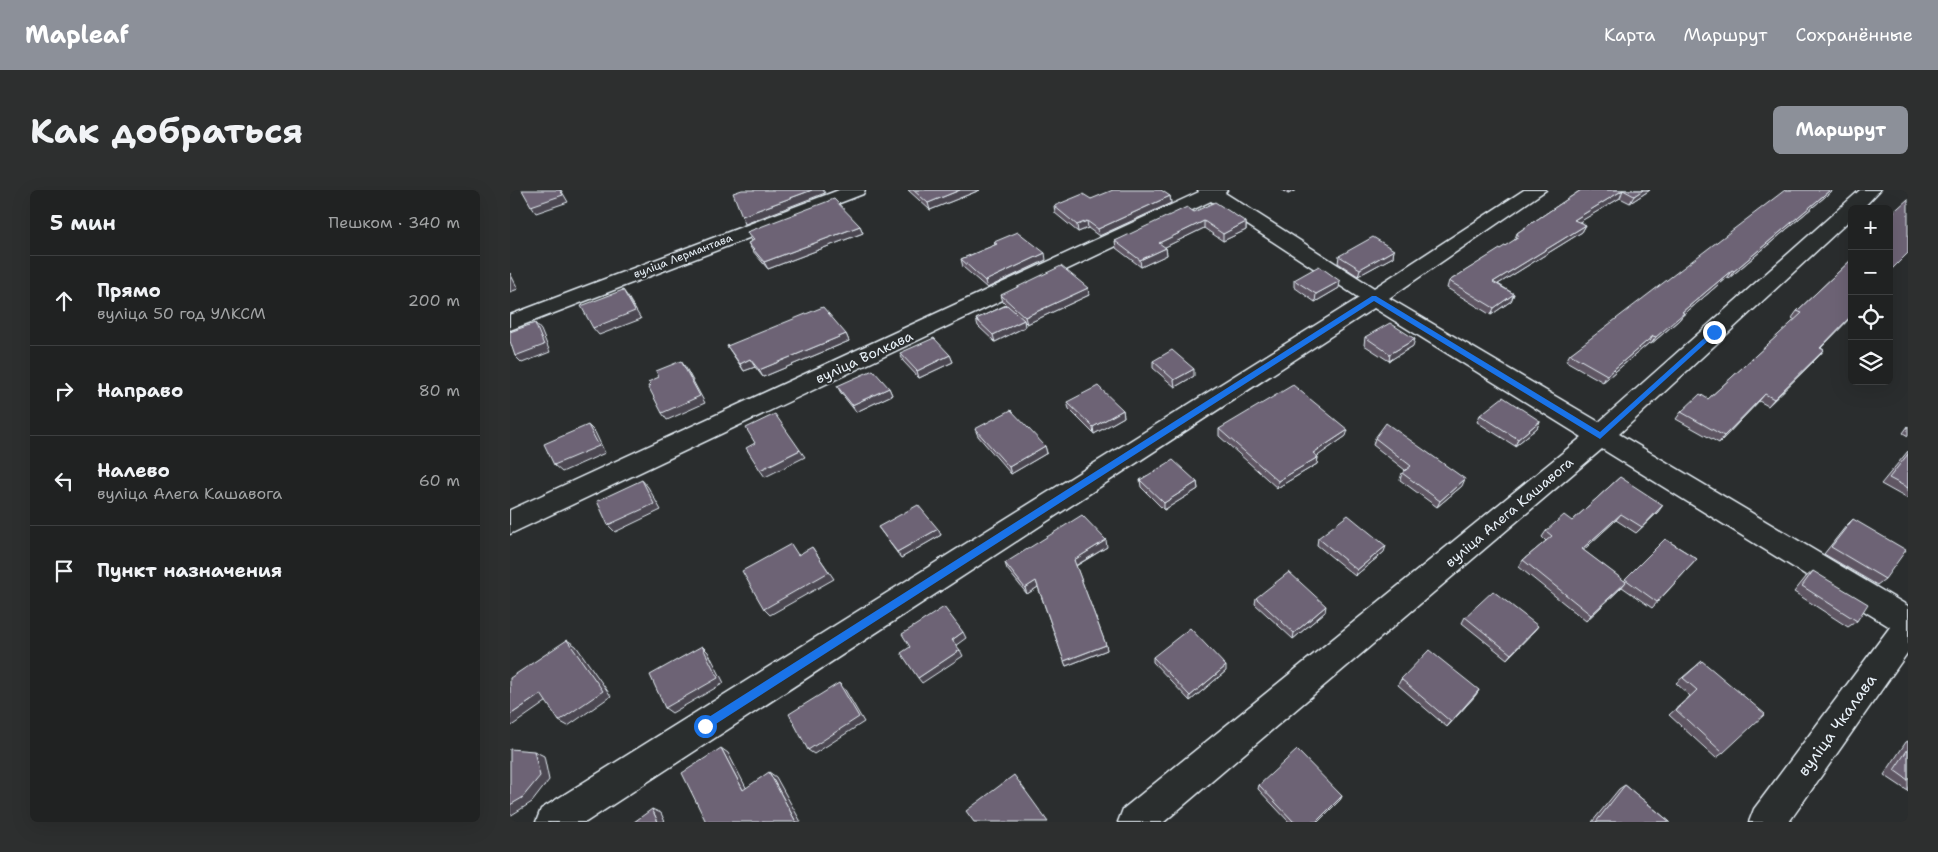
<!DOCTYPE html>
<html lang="ru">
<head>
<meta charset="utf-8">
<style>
	:root { --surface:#202222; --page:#2d2f2f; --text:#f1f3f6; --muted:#a2a4a5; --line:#3d3f40; --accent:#8c9099 }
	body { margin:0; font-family:"Shantell Sans",sans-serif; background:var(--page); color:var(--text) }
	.controls { position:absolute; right:15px; top:15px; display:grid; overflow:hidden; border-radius:8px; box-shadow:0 5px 20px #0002 }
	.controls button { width:45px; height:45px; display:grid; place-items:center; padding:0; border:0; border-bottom:1px solid var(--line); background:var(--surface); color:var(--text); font:25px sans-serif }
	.stop { position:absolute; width:15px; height:15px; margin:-11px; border:4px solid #1a73e8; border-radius:50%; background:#fff }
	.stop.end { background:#1a73e8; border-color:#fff; box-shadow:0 1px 5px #0008 }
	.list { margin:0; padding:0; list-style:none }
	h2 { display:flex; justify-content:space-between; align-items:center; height:65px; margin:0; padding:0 20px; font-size:21px }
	h2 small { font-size:16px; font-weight:400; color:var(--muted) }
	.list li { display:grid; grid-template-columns:32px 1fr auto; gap:15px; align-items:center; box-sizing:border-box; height:90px; padding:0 20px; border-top:1px solid var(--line) }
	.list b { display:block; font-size:19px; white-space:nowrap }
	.list p { margin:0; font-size:16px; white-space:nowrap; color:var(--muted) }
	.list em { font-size:16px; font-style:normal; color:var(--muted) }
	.icon { flex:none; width:28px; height:28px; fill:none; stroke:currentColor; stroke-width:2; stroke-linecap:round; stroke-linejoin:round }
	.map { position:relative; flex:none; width:1398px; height:632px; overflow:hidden; border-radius:8px }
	header { display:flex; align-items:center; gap:30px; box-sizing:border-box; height:70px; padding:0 25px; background:var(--accent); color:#fff }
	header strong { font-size:24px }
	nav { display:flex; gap:28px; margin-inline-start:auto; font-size:18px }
	.intro { display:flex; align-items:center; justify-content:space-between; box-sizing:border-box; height:120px; padding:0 30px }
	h1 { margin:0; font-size:35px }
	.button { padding:12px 22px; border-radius:8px; background:var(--accent); color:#fff; font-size:18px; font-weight:700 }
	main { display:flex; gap:30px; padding:0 30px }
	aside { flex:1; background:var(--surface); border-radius:8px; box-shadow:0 5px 20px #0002 }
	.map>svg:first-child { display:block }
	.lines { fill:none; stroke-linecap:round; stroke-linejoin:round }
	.minor-casing { stroke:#e8f1f8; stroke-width:3 }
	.minor { fill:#2a2d2e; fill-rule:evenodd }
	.wall { fill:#5e5664; stroke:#e8f1f8 }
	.shaded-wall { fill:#4c4651; stroke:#e8f1f8 }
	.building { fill:#6d6474; stroke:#e8f1f8 }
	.route { fill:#1a73e8 }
	.labels { text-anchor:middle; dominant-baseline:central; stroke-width:4; stroke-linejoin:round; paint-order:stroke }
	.far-street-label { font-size:11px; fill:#e8f1f8; stroke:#2a2d2e }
	.street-label { font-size:14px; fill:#e8f1f8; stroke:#2a2d2e }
	.near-street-label { font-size:16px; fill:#e8f1f8; stroke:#2a2d2e }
</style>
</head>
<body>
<header>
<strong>Mapleaf</strong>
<nav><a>Карта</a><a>Маршрут</a><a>Сохранённые</a></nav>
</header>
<div class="intro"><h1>Как добраться</h1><a class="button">Маршрут</a></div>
<main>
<aside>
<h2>5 мин<small>Пешком · 340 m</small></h2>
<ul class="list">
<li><svg class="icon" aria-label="ahead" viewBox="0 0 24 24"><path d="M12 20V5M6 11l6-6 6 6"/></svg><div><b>Прямо</b><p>вуліца 50 год УЛКСМ</p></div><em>200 m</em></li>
<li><svg class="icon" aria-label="right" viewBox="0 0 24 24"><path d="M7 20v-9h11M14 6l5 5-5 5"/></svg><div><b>Направо</b></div><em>80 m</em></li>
<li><svg class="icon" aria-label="left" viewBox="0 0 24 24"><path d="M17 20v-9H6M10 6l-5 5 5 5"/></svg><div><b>Налево</b><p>вуліца Алега Кашавога</p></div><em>60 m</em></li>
<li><svg class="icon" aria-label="arrive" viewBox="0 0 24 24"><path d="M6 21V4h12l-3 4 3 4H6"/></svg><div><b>Пункт назначения</b></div></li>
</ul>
</aside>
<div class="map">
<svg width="1398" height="632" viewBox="0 0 1398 632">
	<rect width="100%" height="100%" fill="#2a2d2e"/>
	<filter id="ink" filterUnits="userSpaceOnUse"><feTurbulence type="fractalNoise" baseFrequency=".02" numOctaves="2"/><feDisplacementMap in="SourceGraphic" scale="10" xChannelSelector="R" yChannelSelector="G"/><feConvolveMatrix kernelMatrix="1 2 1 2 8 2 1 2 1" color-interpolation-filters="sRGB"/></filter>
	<g filter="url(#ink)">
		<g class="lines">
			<!-- minor casing -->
			<g class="minor-casing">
				<path id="minor" d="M329 0H355L353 4 0 140V125Z
					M688 0H717L715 3 864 98 1014 0H1036L879 108 1089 232 1350 0H1370L1352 19H1342V28L1109 244 1398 416V462L1279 632H1239L1244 619 1380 437 1092 259 654 632H608L613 619 1072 247 864 118 76 632H26L31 619 849 108 701 11 0 344V320L689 2Z"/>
			</g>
			<!-- minor -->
			<use href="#minor" class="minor"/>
		</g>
		<!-- wall -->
		<path class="wall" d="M398 0H470L420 20Z
			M772 0H786L778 4Z
			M1071 0H1140L1120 13 1110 8 1069 32 1076 35 1072 42 988 94 1004 104 1001 111 981 125 937 98 939 91 1004 51 1007 43Z
			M1323 0 1219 88 1217 87 1172 126 1169 130 1141 154 1139 153 1093 192 1056 171 1060 164Z
			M660 6 661 13 589 46 578 38 568 42 545 23 544 16 581 9Z
			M684 22 736 32V40L713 51 694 38 655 57 656 58 657 65 631 77 606 58 605 51Z
			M350 36 353 43 258 79 242 60 238 53 242 51 237 42Z
			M484 52 536 70 477 98 453 77 451 69 485 55Z
			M884 60 883 67 848 86 828 73 829 66Z
			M1342 69V126L1311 158 1314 160 1308 167 1258 216 1249 211 1209 253 1166 229 1171 222 1198 209 1285 130 1282 128 1287 121Z
			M784 90 829 98 805 112 784 97Z
			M491 105H579L517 134 514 131 515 137 485 152 468 136 466 129 496 115 493 112Z
			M336 144 339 151 253 187 245 177 234 181 217 156Z
			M855 147 903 156 879 171 854 155Z
			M390 163 440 165 443 172 409 188 393 171Z
			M643 171 684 186 665 197 643 178Z
			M327 196 379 198 382 205 346 222 331 203Z
			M557 212 613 220 614 227 584 244 559 219Z
			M970 225 1030 231 1027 238 1005 256 967 232Z
			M1398 236V246L1393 243Z
			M465 239 535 256 537 263 501 284 468 246Z
			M709 239 836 246 807 266 808 267 807 274 767 298 709 246Z
			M865 248 952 296 927 317 890 290 892 283 895 280 863 255Z
			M1398 261V309L1371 294Z
			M1110 287 1148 322 1126 343 1106 330 1073 360 1114 391 1155 349 1187 369 1142 418 1112 397 1076 431 1009 377 1013 370 1036 351 1032 347 1036 341 1062 331Z
			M630 290 687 292 688 299 654 320 631 297Z
			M1343 329 1375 389 1367 395 1314 364 1336 336Z
			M368 337 428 339 431 345 391 368Z
			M808 348 874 362 845 386 807 355Z
			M597 357 566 376 596 455 597 460 556 476 528 397 517 404 497 379 495 373Z
			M1303 381 1347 431 1338 437 1284 402 1296 387Z
			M746 408 815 422 783 449 745 414Z
			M955 427 1028 436 1024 441 997 469 952 433Z
			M643 467 716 481 680 511 643 472Z
			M1192 471 1213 563 1206 568 1159 525 1180 506 1166 493Z
			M891 489 969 500 965 506 937 537 888 495Z
			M1398 551V601L1374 585 1396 552Z
			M749 595 832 606 830 610 808 632H779L748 599Z
			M1115 595 1160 632H1082L1109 599Z"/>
		<!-- shaded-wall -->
		<path class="shaded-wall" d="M50 0H51L58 12 26 23 21 16Z
			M302 0H313L315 3 235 34 232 26Z
			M450 0H470L420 20 418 13Z
			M778 0H786L778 4Z
			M1113 0 1110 8 1061 37 1064 30Z
			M1133 0H1140L1120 13 1124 6Z
			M1320 0H1323L1219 88 1224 81Z
			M660 6 661 13 589 46 588 39Z
			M577 31 578 38 568 42 567 35Z
			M694 31V38L649 60V53Z
			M736 32V40L713 51V44Z
			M1076 35 1072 42 980 99 983 92Z
			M350 36 353 43 258 79 254 72Z
			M656 58 657 65 631 77 630 70Z
			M884 60 883 67 848 86 850 79Z
			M535 63 536 70 477 98 475 91Z
			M1222 80 1217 87 1172 126 1169 130 1141 154 1146 147 1172 122Z
			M0 83 8 99 0 102Z
			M830 91 829 98 805 112 806 104Z
			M578 98 579 105 517 134 515 127Z
			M113 100 118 107 131 129 89 145 83 138Z
			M1004 104 1001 111 981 125 984 118Z
			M1342 125V126L1304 165 1310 158Z
			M514 130 515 137 485 152 483 145Z
			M25 133 31 140 40 162 12 173 5 166Z
			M336 144 339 151 253 187 249 180Z
			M1143 146 1139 153 1093 192 1097 185Z
			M905 149 903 156 879 171 880 164Z
			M1314 160 1308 167 1258 216 1264 209Z
			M440 165 443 172 409 188 407 181Z
			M240 169 245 177 234 181 230 174Z
			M171 171 176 178 195 213 157 230 152 223Z
			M684 179V186L665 197 664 190Z
			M379 198 382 205 346 222 342 215Z
			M1255 204 1249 211 1209 253 1214 246Z
			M613 220 614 227 584 244 583 237Z
			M1030 231 1027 238 1005 256 1008 249Z
			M78 235 85 242 95 263 52 282 44 275Z
			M838 240 836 246 802 270 803 263Z
			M535 256 537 263 501 284 499 277Z
			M290 260 295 267 255 287 250 280Z
			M808 267 807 274 767 298 768 291Z
			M955 289 952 296 927 317 930 311Z
			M132 290 138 297 151 320 105 342 98 335Z
			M687 292 688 299 654 320V313Z
			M1153 315 1148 322 1126 343 1132 337Z
			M1111 324 1106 330 1067 366 1072 359Z
			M428 339 431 345 391 368 387 362Z
			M596 350 597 357 565 376 564 370Z
			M876 356 874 362 845 386 847 380Z
			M302 357 324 389 260 425 254 419Z
			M526 391 528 397 517 404 515 398Z
			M1116 392 1110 399 1076 431 1081 425Z
			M816 416 815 422 783 449 784 443Z
			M1028 436 1024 441 997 469 1001 464Z
			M453 442 456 448 445 456 442 450Z
			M57 450 66 456 101 506 58 536 49 531Z
			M596 455 597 460 556 476 554 471Z
			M192 456 198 462 214 493 162 523 155 518Z
			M450 460 453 466 412 493 408 488Z
			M716 476V481L680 511V506Z
			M329 493 334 498 354 532 304 564 298 560Z
			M969 500 965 506 937 537 941 532Z
			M31 504 40 509 0 537V525Z
			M211 558 218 563 240 605 233 600Z
			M24 561 34 566 39 590 22 612 0 626V615Z
			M259 582 266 587 291 632H286Z
			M832 606 830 610 808 632H806Z
			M142 619 151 623 155 632H148Z"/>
		<!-- building -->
		<path class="building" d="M12 0H50L53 5 21 16Z
			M232 0H302L232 26 223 3Z
			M403 0H450L418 13Z
			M603 0H651L660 6 588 39 577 31 567 35 544 16 573 4 581 9Z
			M1071 0H1133L1124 6 1113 0 1064 30 1076 35 983 92 1004 104 984 118 939 91 1009 47 1007 43Z
			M1275 0H1320L1224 81 1222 80 1172 122 1174 123 1146 147 1143 146 1097 185 1060 164Z
			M324 9 350 36 254 72 238 53 244 50 237 42Z
			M1398 9V63L1379 82V26Z
			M705 12 736 32 713 44 694 31 649 53 656 58 630 70 605 51 677 17 684 22Z
			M508 42 535 63 475 91 451 69 487 54 484 52Z
			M863 47 884 60 850 79 829 66Z
			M1342 69V125L1310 158 1314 160 1264 209 1255 204 1214 246 1171 222 1190 204 1198 209 1292 123 1287 121Z
			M551 76 578 98 515 127 491 105Z
			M809 76 830 91 806 104 784 90Z
			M113 100 125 121 83 138 71 116Z
			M497 115 514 130 483 145 466 129Z
			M313 117 336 144 249 180 240 169 230 174 217 156Z
			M25 133 34 155 5 166 0 151V142Z
			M880 133 905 149 880 164 855 147Z
			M424 148 440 165 407 181 390 163Z
			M662 160 684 179 664 190 643 171Z
			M171 171 190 206 152 223 138 196 141 195 138 192 149 187 146 181Z
			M363 180 379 198 342 215 327 196Z
			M783 195 838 240 803 263 808 267 768 291 709 239Z
			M588 196 613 220 583 237 557 212Z
			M993 207 1030 231 1008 249 970 225Z
			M501 220 535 256 499 277 465 239Z
			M265 224 290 260 250 280 236 258 245 253 236 238Z
			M876 233 955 289 930 311 892 283 901 276 865 248Z
			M78 235 89 256 44 275 34 254Z
			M1398 264V298L1379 288Z
			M663 270 687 292 654 313 630 290Z
			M1110 287 1153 315 1132 337 1111 324 1072 359 1116 392 1081 425 1013 370 1042 346 1036 341 1054 325 1062 331Z
			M132 290 144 314 98 335 87 311Z
			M408 315 428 339 387 362 368 337Z
			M572 325 596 350 564 370 596 455 554 471 526 391 515 398 495 373Z
			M838 325 876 356 847 380 808 348Z
			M1343 329 1396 360 1375 389 1321 357Z
			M1155 349 1187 369 1147 412 1115 389Z
			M281 354 288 365 302 357 319 382 254 419 232 381Z
			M1303 381 1358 414 1347 431 1292 396Z
			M779 382 816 416 784 443 746 408Z
			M983 401 1028 436 1001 464 955 427Z
			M434 417 453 442 442 450 450 460 408 488 391 463 400 457 392 444Z
			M680 438 716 476 680 506 643 467Z
			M57 450 93 501 49 531 31 504 0 525V488Z
			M192 456 208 488 155 518 140 485Z
			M919 460 969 500 941 532 891 489Z
			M1192 471 1255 524 1213 563 1166 520 1187 500 1173 488Z
			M329 493 349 527 298 560 279 524Z
			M211 558 233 600 259 582 286 632H196L172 583Z
			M0 559 24 561 30 586 12 608 0 615Z
			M1398 559V590L1384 580Z
			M787 560 832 606 806 632H784L749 595Z
			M504 585 538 632H464L456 621Z
			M1115 595 1160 632H1086Z
			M142 619 148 632H124Z"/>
	</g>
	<!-- route -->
	<path class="route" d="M862 106H866L1090 242 1202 141 1208 142 1090 249 864 111 198 539H191V532Z"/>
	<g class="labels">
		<!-- far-street labels -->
		<g class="far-street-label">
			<text transform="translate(173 66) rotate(-21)">вуліца Лермантава</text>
		</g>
		<!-- street labels -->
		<g class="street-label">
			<text transform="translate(354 167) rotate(-25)">вуліца Волкава</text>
			<text transform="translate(999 322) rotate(-40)">вуліца Алега Кашавога</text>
		</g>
		<!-- near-street labels -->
		<g class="near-street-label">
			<text transform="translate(1327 535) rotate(-54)">вуліца Чкалава</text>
		</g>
	</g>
</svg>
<div class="controls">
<button>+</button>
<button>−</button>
<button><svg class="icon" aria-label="locate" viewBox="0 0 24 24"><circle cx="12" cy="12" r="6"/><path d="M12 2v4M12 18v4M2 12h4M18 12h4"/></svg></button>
<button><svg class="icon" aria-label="layers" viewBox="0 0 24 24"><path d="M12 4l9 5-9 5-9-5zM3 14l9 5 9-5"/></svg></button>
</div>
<div class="stop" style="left:195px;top:536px"></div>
<div class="stop end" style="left:1204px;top:142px"></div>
</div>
</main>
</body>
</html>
